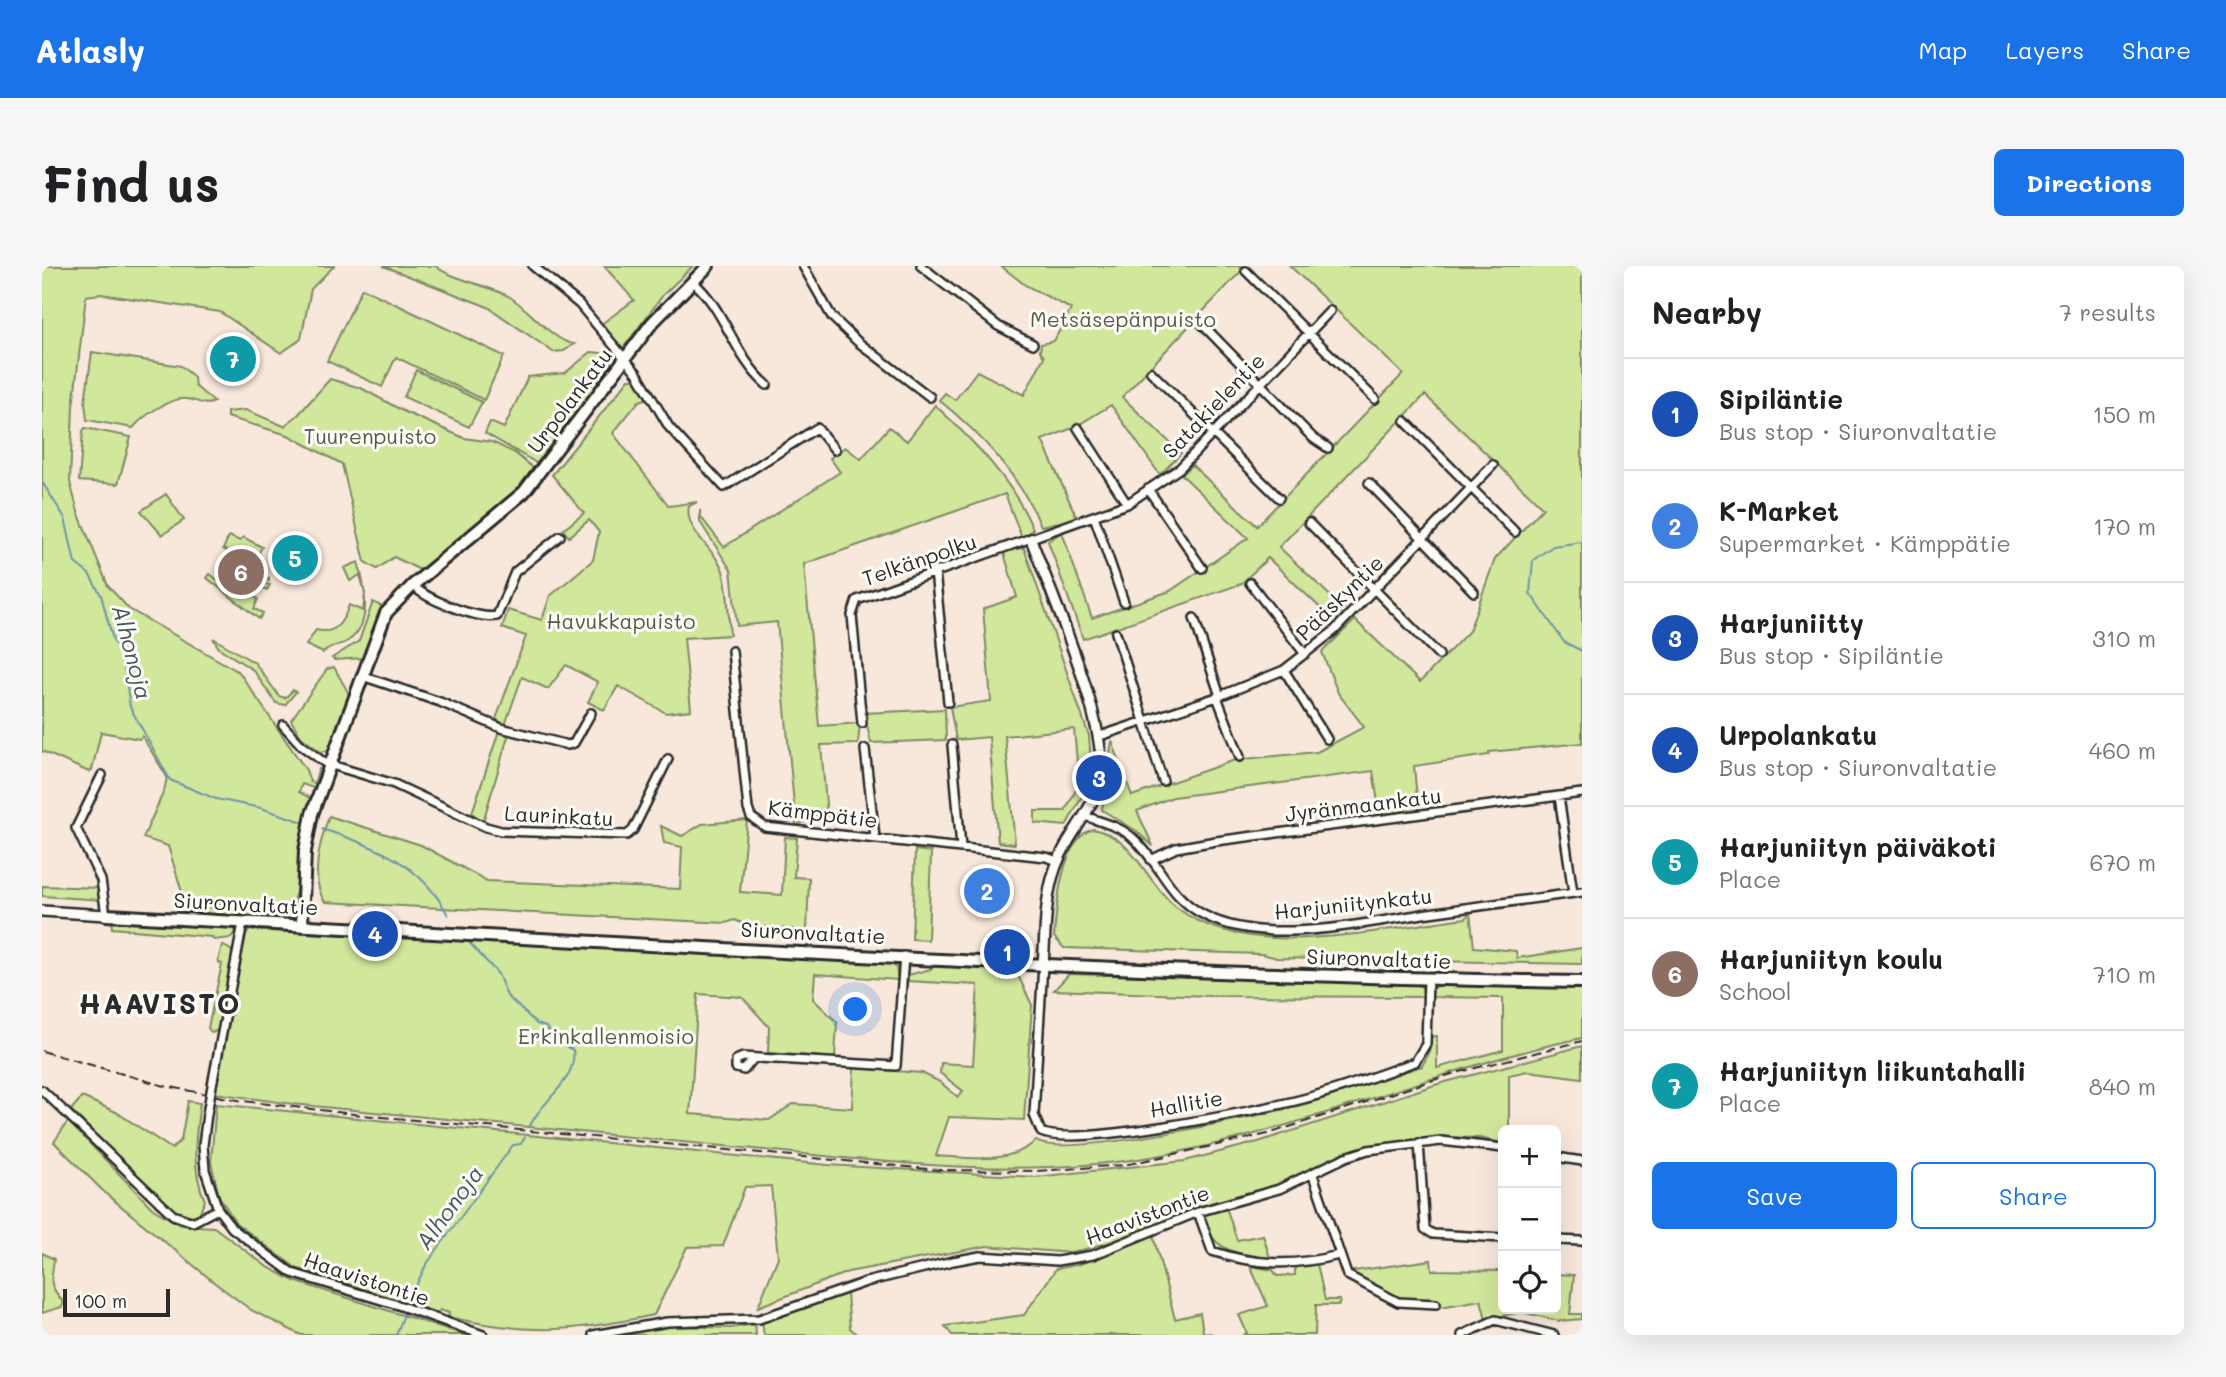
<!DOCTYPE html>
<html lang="en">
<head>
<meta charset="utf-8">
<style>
	:root { --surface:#fff; --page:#f6f6f6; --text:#202124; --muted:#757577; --line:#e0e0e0; --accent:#1a73e8 }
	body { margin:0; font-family:Mali,sans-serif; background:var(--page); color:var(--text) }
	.controls { position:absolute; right:21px; bottom:21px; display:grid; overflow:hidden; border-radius:10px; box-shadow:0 7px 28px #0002 }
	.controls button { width:63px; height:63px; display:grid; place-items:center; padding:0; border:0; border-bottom:2px solid var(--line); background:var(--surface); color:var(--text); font:35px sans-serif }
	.scale { position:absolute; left:21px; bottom:18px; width:107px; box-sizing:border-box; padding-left:7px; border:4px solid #2b2b2b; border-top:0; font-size:19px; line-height:24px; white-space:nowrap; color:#2b2b2b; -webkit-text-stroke:5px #fdfcf7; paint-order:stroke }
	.you { position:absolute; left:814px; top:744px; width:24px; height:24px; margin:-18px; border:5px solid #fff; border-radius:50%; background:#1a73e8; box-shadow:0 0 0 10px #1a73e833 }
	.badge { display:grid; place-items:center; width:46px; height:46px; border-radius:50%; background:var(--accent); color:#fff; font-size:23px; font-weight:700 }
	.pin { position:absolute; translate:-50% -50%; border:4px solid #fff; box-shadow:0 2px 7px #0006 }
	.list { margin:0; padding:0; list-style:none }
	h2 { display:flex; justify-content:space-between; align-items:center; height:91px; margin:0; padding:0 28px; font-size:30px }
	h2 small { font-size:23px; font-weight:400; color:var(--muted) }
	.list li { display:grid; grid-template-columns:46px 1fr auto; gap:21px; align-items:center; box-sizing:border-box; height:112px; padding:0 28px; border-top:2px solid var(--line) }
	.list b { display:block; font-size:26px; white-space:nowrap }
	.list p { margin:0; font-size:23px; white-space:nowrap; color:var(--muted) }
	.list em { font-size:23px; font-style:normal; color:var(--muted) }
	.actions { display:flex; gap:14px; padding:21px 28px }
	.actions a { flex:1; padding:16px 0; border:2px solid var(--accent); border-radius:10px; text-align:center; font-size:24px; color:var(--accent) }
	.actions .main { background:var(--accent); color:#fff }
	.icon { flex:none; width:38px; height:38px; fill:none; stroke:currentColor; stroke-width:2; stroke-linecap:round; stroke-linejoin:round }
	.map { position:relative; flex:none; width:1540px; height:1069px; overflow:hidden; border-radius:10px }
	header { display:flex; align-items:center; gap:42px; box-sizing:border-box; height:98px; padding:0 35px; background:var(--accent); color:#fff }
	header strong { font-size:33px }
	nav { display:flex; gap:38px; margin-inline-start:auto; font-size:24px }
	.intro { display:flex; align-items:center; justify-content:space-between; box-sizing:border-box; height:168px; padding:0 42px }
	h1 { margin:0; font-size:49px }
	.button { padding:18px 32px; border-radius:10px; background:var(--accent); color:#fff; font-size:24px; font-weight:700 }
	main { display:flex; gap:42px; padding:0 42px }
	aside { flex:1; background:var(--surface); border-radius:10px; box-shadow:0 7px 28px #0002 }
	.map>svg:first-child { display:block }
	.green { fill:#d0e79c; stroke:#7e8964; stroke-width:2 }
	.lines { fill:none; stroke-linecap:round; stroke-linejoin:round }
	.stream { stroke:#6e94a8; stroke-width:2 }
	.minor-casing { stroke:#2b2b2b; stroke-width:12 }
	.tertiary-casing { stroke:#2b2b2b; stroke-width:14 }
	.secondary-casing { stroke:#2b2b2b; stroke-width:16 }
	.minor { stroke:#fdfcf7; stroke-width:7 }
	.tertiary { stroke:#fdfcf7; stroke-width:9 }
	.secondary { stroke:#fdfcf7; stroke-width:10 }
	.rail { stroke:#2b2b2b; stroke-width:2; stroke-dasharray:10 5; stroke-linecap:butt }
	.minor-bridge-casing { stroke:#2b2b2b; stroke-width:12; stroke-linecap:butt }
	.minor-bridge { stroke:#fdfcf7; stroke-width:7 }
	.labels { text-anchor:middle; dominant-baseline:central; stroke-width:6; stroke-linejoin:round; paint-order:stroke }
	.park-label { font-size:21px; fill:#545a47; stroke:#fdfcf7 }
	.street-label { font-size:21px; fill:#2b2b2b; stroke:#fdfcf7 }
	.water-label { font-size:23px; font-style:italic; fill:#47575f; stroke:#fdfcf7 }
	.district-label { font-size:28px; font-weight:bold; letter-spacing:2px; fill:#2b2b2b; stroke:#fdfcf7 }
</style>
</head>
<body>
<header>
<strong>Atlasly</strong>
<nav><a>Map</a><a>Layers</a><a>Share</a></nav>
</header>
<div class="intro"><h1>Find us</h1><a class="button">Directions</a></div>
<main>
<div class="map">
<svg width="1540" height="1069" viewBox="0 0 1540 1069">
	<rect width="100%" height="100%" fill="#f8e8dc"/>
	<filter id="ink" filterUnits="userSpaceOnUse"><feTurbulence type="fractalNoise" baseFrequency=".0143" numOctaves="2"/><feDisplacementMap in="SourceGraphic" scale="14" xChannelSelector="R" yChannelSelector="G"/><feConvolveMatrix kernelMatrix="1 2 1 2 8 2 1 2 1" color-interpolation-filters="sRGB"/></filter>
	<g filter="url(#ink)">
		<!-- green -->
		<path class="green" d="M0 0H292L269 23 259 73 239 87 178 46 59 28 44 30 31 141 28 216 36 246 66 320 87 343 197 406 264 504 268 516 272 517 277 503 281 505 274 523 260 518 257 526 268 532 272 528 261 562 254 626 248 642 143 636 126 580 101 572 122 525 125 511 100 470 97 473 59 466 50 504 47 506 0 485Z
			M341 0H394C401 10 451 21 468 31 487 43 512 76 532 78L522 85 511 86 446 41Z
			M562 0H651L622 28 581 82 558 59 592 34Z
			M959 0H1204L1080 131 1139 187 1118 209 1069 139 1033 161 1000 174 1035 252 999 260C976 208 941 170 897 134L903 127 913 134 935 105 982 129 1002 91 998 85 999 78 1012 75 1029 43 983 19Z
			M1248 0H1540V477L1447 486V489L1372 500 1376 543 1338 549 1331 505 1131 531 1095 545 1111 580 1093 564 1060 544 1070 475 1090 530 1193 494 1275 486 1322 461 1296 427 1280 386 1313 354 1378 416 1427 365 1453 293 1501 242 1383 129 1237 281 1302 343 1291 354 1226 292 1199 318 1041 373 1006 275 1020 266 1050 352 1128 325 1206 272 1140 209 1150 199 1215 260 1361 108Z
			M320 22 462 90 442 134 354 91 340 121 285 95Z
			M50 86 139 100 152 111 153 120 172 136C162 141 156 134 145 133 128 131 101 150 91 162L45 154 43 136Z
			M549 86 559 87 572 99 506 189 496 198 443 167 448 156 462 162 486 111 523 107Z
			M374 104 440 136 427 161 362 131Z
			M288 113 319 122 363 146 422 172 450 176 473 187 491 202 477 223 380 305 352 291 335 303 323 296 300 198 246 169 185 151V146L204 144 242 160 256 149Z
			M587 113H593L607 132 597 135 571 167 627 240 655 236 647 240C642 264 671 281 680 302 687 321 686 349 688 369L642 372 649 444 624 447 576 420 562 444 546 436 556 416 524 399 506 423 480 411 463 459 454 453 484 370 460 362 466 344 500 354 508 330 551 294 557 266 547 254 527 271 521 264 542 247 510 209Z
			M893 139C933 177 969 212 991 263L980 272 963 228 762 298 777 460 818 457 816 478 779 479 785 550 765 549 764 555 754 560 735 356 695 360 689 304 658 256V244L659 251 682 281 798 206 788 192 803 181 819 193 847 161 865 175Z
			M43 162 89 171 76 218 37 215 41 165Z
			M124 228 142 254 120 269 99 245Z
			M187 270 198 275 201 271 220 281 211 298 181 283Z
			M982 282 1047 470 1049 496 1044 523 1024 560 993 557V545H1023L1037 518 1032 463 963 470 973 578 956 576 947 471 914 474 908 441 949 435 941 343 975 331 961 284Z
			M316 296C323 319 331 358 306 375 297 380 289 379 281 387L264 379 274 364C293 369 301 357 307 339L321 345 323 327 318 309 308 315 302 302Z
			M208 300 227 312V315L221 313 219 317 228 319 225 324 213 318 218 312 215 308 211 317 203 313 198 324 216 333 212 343 221 347 217 353 165 312 168 308 178 316 187 306H204Z
			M331 336 341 341 320 392 293 394 290 392 317 375Z
			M171 372 213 397 237 430 243 432 251 424 254 426 243 439 234 437 211 404 177 382Z
			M292 401 307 428 286 484 279 486 259 471 249 454 285 403Z
			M903 443 904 474 829 477 822 447Z
			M457 465 467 467 441 556 430 547Z
			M287 550 379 579 445 615 638 623 640 581 622 577 619 560 640 570 660 558 705 554 698 626 740 629 743 571 755 572 752 611 767 612 765 666C741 659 715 665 693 654L684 657 283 636C267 613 278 575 287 550Z
			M1051 563C1094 572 1103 616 1134 641 1205 698 1340 662 1424 652L1428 646 1432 681 1474 685 1475 692 1540 682V698L1235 692 1220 688 1022 682 1012 671C1014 644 1019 572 1051 563Z
			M873 584 889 586 886 674 870 673Z
			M0 620 59 622 60 634 0 630Z
			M142 640 245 645C230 661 165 647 143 644Z
			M69 653 191 661 194 666 188 672 172 674 170 671 70 662Z
			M208 664 846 697 854 701 856 714 773 708 771 733 795 756 793 792 726 787 727 761 700 731 656 728 648 848 727 854 751 838 810 842 812 802 880 807 898 816 916 831 921 825 898 807 899 797 931 799 936 719 866 715V709L889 703 890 698 973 703 990 739 982 854 907 851 894 890C930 892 965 899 994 875 1022 893 1222 849 1263 838 1302 828 1341 812 1380 800L1387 787 1388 771 1395 770V802L1461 784V732L1390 731 1391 722 1400 717 1540 721V772C1394 802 1257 867 1109 891 974 914 837 895 702 882 552 867 401 853 250 838L172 827 202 670Z
			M180 679 189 684 191 691 176 764 170 767 166 762 180 698 176 696Z
			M1027 708 1304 715C1327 720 1364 712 1380 721L1382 731 1169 730 1012 724Z
			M1540 780V812L1486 805 1467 809V864H1461V877L1437 872 1401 871 1314 883 1239 918 1172 936 1072 975 1029 987 945 980 806 1006 716 1041 736 991 729 920 703 921 681 980 645 981 612 1049C531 1066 487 1069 406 1051L407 1047 398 1044 396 1047 254 1002 194 957 177 930 169 896 174 838 786 899 994 911 1143 895 1216 876 1396 818Z
			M40 831 74 846 130 883 139 874 146 835 158 837C153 872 149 901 163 935L157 948 143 951 122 937 29 844Z
			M26 855 111 943 139 959 172 961 224 1000 252 1015 424 1069H259L209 1044 173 1017 63 927 12 876Z
			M1184 941 1195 974 1221 969 1229 995C1201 989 1168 986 1162 952L1165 946Z
			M1111 969 1133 1053 1158 1047 1161 1066 1175 1069H910L903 1060 982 1049 1014 1003 1038 998Z
			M1458 974H1461V1043H1514V1008L1532 1009 1528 1048H1540V1053L1517 1055 1480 1046 1444 1053 1439 1034 1398 1041 1397 1036 1358 1033 1305 1006 1389 994 1390 1004 1460 1005Z
			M0 987 12 993C10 1017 4 1015 22 1037L20 1041 0 1047Z
			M1275 998 1283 1034H1298L1297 1039H1274L1273 1069H1201L1205 1067 1197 1049 1226 1040 1208 1000 1231 1004 1235 1010 1253 1009V1000Z
			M805 1028 808 1062 816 1069H722L720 1056Z
			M713 1058 714 1069H575L634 1060 689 1062Z"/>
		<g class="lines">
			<!-- stream -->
			<path class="stream" d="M0 216 23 252 33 297 47 308 59 329 71 374 81 394 88 441 128 514 174 533 219 542 264 557
				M1540 276 1511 280 1491 294 1488 327 1522 376 1540 385
				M280 563C333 580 379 597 406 649
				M425 674 456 708 465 730 495 758 504 761 517 777 531 784C536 815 499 834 488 860
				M365 1038 384 999 471 879 479 878 483 871
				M354 1069 363 1046"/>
			<!-- minor casing -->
			<g class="minor-casing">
				<path id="minor" d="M491 0 537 38 595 107 627 161 682 221 775 162 793 184
					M761 0 790 51 816 76 888 131
					M879 0 956 60 991 78
					M1204 5 1333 133
					M650 15C684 43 691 90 725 119
					M1157 55 1271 172 1286 182
					M1109 106 1237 232
					M1363 155 1473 266
					M1036 162 1085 238
					M1327 217 1432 326
					M1106 223 1160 302
					M1052 250 1082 336
					M1267 257 1397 389
					M893 305 906 436
					M1208 317 1263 388
					M371 319C382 333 437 354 455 350L473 306 518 270
					M1152 352 1178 430
					M1074 367 1121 515
					M690 385 706 543 709 551 723 561 1004 591 1016 595
					M1242 404 1285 473
					M320 410 398 436 459 462 526 479 532 477 549 447
					M1175 431 1198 491
					M820 457 810 349 815 334 1085 238 1138 202 1288 45
					M241 459 260 480 283 497 352 518 444 561 459 565 585 569 591 564 626 493
					M1058 470 1175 431 1242 404 1292 365 1451 199
					M910 479 919 581
					M823 483 833 571
					M60 509 34 562 59 614 64 649
					M1517 530 1531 627
					M1043 550C1059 556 1078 560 1091 572 1119 597 1125 630 1162 649 1223 681 1322 657 1387 647 1438 640 1489 633 1540 626
					M1109 594 1134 582 1174 575 1540 527
					M1001 698 992 849 999 866C1031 882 1218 844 1261 833 1299 823 1336 809 1373 796L1384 778 1386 713
					M712 792 702 804 694 802V794L701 791 854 800 862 690
					M171 814 201 657
					M0 824 131 949 151 956 176 943
					M165 848 161 879 163 904 176 943 190 962 250 1007 356 1039 441 1069
					M1377 877 1383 963 1391 968 1461 972
					M1514 891 1540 895
					M1271 909 1305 1009 1356 1036 1394 1038
					M1156 946 1170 985C1214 1000 1253 1000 1297 989
					M1514 974 1540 975
					M551 1069 625 1056 717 1053 824 1016 911 995 938 990 1015 995 1051 989 1156 946 1237 923 1304 891 1326 884 1399 875 1461 882
					M1420 1069 1453 1054 1512 1069"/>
			</g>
			<!-- tertiary casing -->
			<g class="tertiary-casing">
				<path id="tertiary" d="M989 273C1009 328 1068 460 1058 513 1052 543 1029 565 1017 593 1002 626 1004 663 1001 698
					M0 645 64 649"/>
			</g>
			<!-- secondary casing -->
			<g class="secondary-casing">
				<path id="secondary" d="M64 649C556 675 1048 708 1540 716
					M260 659 263 585 270 548 344 347 371 319 482 226 610 57 666 0"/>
			</g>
			<!-- minor -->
			<use href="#minor" class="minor"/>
			<!-- tertiary -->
			<use href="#tertiary" class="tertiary"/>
			<!-- secondary -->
			<use href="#secondary" class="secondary"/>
			<!-- rail -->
			<path class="rail" d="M0 785 123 820 201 835 320 849 897 904 995 905 1082 899 1226 868 1410 808 1540 775"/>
			<!-- minor-bridge casing -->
			<g class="minor-bridge-casing">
				<path id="minor-bridge" d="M165 848 171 814"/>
			</g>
			<!-- minor-bridge -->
			<use href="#minor-bridge" class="minor-bridge"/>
		</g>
	</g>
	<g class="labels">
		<!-- park labels -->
		<g class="park-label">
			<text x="1081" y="52">Metsäsepänpuisto</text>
			<text x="328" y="169">Tuurenpuisto</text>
			<text x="579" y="354">Havukkapuisto</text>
			<text x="564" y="769">Erkinkallenmoisio</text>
		</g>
		<!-- street labels -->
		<g class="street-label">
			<text transform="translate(527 134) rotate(-53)">Urpolankatu</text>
			<text transform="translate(1171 139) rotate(-46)">Satakielentie</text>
			<text transform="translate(877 293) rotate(-19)">Telkänpolku</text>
			<text transform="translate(1297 331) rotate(-44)">Pääskyntie</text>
			<text transform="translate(1321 538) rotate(-7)">Jyränmaankatu</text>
			<text transform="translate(781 547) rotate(7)">Kämppätie</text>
			<text transform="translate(517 549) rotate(3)">Laurinkatu</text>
			<text transform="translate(204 637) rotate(3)">Siuronvaltatie</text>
			<text transform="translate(1311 637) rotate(-6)">Harjuniitynkatu</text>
			<text transform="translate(771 666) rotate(3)">Siuronvaltatie</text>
			<text transform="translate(1337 692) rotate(2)">Siuronvaltatie</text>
			<text transform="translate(1144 837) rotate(-10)">Hallitie</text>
			<text transform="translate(1105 948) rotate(-21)">Haavistontie</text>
			<text transform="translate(325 1012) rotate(18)">Haavistontie</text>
		</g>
		<!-- water labels -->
		<g class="water-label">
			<text transform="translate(91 386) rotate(75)">Alhonoja</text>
			<text transform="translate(407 941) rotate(-54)">Alhonoja</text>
		</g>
		<!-- district labels -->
		<g class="district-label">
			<text x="118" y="737">HAAVISTO</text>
		</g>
	</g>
</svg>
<div class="controls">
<button>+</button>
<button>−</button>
<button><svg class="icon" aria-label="locate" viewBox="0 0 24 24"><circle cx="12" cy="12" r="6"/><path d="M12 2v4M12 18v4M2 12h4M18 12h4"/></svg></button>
</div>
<div class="scale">100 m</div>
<div class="you"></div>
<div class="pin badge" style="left:965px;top:686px;background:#1a4fb4">1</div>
<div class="pin badge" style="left:945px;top:625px;background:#3f7fe0">2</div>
<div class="pin badge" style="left:1057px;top:512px;background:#1a4fb4">3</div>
<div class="pin badge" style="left:333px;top:668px;background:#1a4fb4">4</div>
<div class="pin badge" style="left:253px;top:292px;background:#0f9aa8">5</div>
<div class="pin badge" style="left:199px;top:306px;background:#8d6e63">6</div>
<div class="pin badge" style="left:191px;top:93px;background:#0f9aa8">7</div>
</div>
<aside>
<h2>Nearby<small>7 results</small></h2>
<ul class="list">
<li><span class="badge" style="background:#1a4fb4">1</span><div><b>Sipiläntie</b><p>Bus stop · Siuronvaltatie</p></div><em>150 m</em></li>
<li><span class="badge" style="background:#3f7fe0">2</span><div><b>K-Market</b><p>Supermarket · Kämppätie</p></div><em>170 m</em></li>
<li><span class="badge" style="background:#1a4fb4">3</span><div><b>Harjuniitty</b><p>Bus stop · Sipiläntie</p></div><em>310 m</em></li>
<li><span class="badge" style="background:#1a4fb4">4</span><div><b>Urpolankatu</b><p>Bus stop · Siuronvaltatie</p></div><em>460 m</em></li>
<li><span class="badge" style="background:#0f9aa8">5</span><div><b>Harjuniityn päiväkoti</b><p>Place</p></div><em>670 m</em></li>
<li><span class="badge" style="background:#8d6e63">6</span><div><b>Harjuniityn koulu</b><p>School</p></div><em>710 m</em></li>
<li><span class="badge" style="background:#0f9aa8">7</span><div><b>Harjuniityn liikuntahalli</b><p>Place</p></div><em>840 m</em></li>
</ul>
<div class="actions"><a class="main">Save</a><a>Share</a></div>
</aside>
</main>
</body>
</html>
